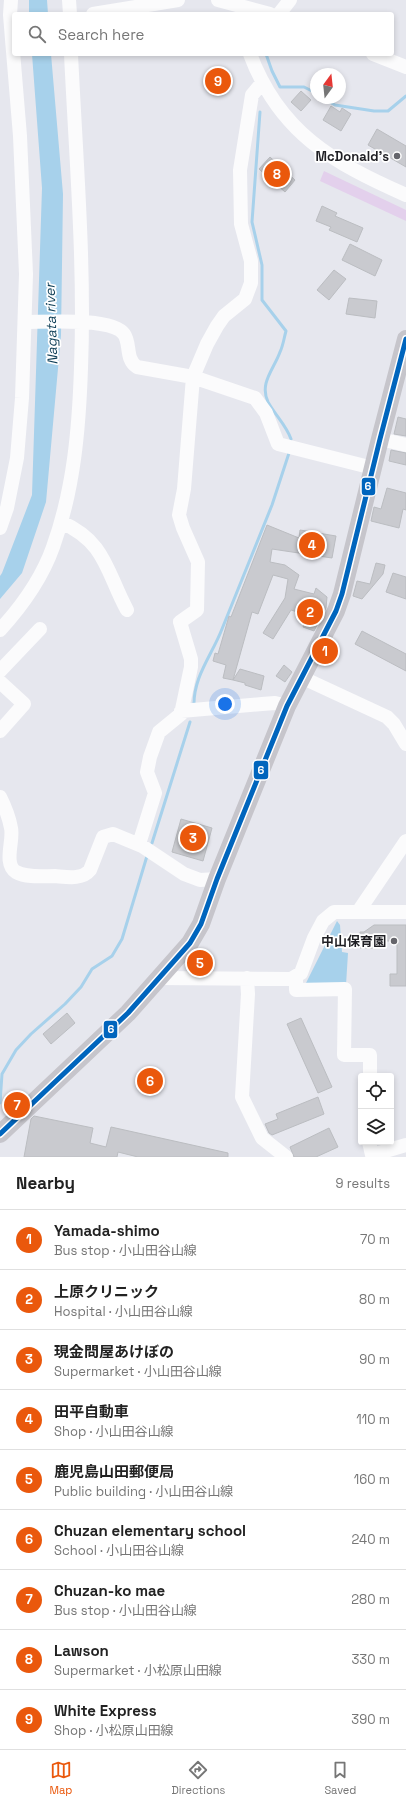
<!DOCTYPE html>
<html lang="en">
<head>
<meta charset="utf-8">
<style>
	:root { --surface:#fff; --page:#f6f6f6; --text:#222; --muted:#767676; --line:#e0e0e0; --accent:#ea580c }
	body { margin:0; font-family:"Space Grotesk","Noto Sans JP",sans-serif; background:var(--page); color:var(--text) }
	.controls { position:absolute; right:12px; bottom:12px; display:grid; overflow:hidden; border-radius:4px; box-shadow:0 2px 6px #0003 }
	.controls button { width:36px; height:36px; display:grid; place-items:center; padding:0; border:0; border-bottom:1px solid var(--line); background:var(--surface); color:var(--text); font:20px sans-serif }
	.compass { position:absolute; left:310px; top:68px; width:36px; height:36px; border-radius:50%; background:var(--surface); box-shadow:0 2px 6px #0003; rotate:15deg }
	.you { position:absolute; left:225px; top:704px; width:14px; height:14px; margin:-10px; border:3px solid #fff; border-radius:50%; background:#1a73e8; box-shadow:0 0 0 6px #1a73e833 }
	.badge { display:grid; place-items:center; width:26px; height:26px; border-radius:50%; background:var(--accent); color:#fff; font-size:13px; font-weight:700 }
	.pin { position:absolute; translate:-50% -50%; border:2px solid #fff; box-shadow:0 1px 4px #0006 }
	.list { margin:0; padding:0; list-style:none }
	h2 { display:flex; justify-content:space-between; align-items:center; height:52px; margin:0; padding:0 16px; font-size:17px }
	h2 small { font-size:13px; font-weight:400; color:var(--muted) }
	.list li { display:grid; grid-template-columns:26px 1fr auto; gap:12px; align-items:center; box-sizing:border-box; height:60px; padding:0 16px; border-top:1px solid var(--line) }
	.list b { display:block; font-size:15px; white-space:nowrap }
	.list p { margin:0; font-size:13px; white-space:nowrap; color:var(--muted) }
	.list em { font-size:13px; font-style:normal; color:var(--muted) }
	.icon { flex:none; width:22px; height:22px; fill:none; stroke:currentColor; stroke-width:2; stroke-linecap:round; stroke-linejoin:round }
	.map { position:relative; flex:none; width:406px; height:1157px; overflow:hidden }
	.search { position:absolute; background:var(--surface); box-shadow:0 2px 6px #0003; left:12px; right:12px; top:12px; height:44px; display:flex; align-items:center; gap:10px; box-sizing:border-box; padding:0 14px; border-radius:4px; color:var(--muted); font-size:15px }
	.sheet { height:592px; background:var(--surface) }
	nav { display:flex; justify-content:space-around; align-items:center; box-sizing:border-box; height:56px; border-top:1px solid var(--line); background:var(--surface); font-size:11px; color:var(--muted) }
	nav a { display:grid; justify-items:center; gap:2px }
	nav .on { color:var(--accent) }
	.map>svg:first-child { display:block }
	.green { fill:#e3d0ec }
	.water { fill:#a7d1eb }
	.lines { fill:none; stroke-linecap:round; stroke-linejoin:round }
	.stream { stroke:#a7d1eb; stroke-width:3 }
	.building { fill:#c9cacf; stroke:#bbbdc1 }
	.minor { stroke:#fbfbfc; stroke-width:14 }
	.major { stroke:#c6c5cb; stroke-width:18 }
	.bus-1-casing { stroke:#fff; stroke-width:8 }
	.bus-1 { stroke:#0065bd; stroke-width:5 }
	.poi-dot { fill:#65656b; stroke:#fff; stroke-width:1.5 }
	.labels { text-anchor:middle; dominant-baseline:central; stroke-width:3.5; stroke-linejoin:round; paint-order:stroke }
	.poi-label { font-size:13px; font-weight:bold; fill:#1f1f24; stroke:#fff; text-anchor:end }
	.water-label { font-size:14px; font-style:italic; fill:#0f3f57; stroke:#fff }
	.line-badge { stroke:#fff; stroke-width:1.5 }
	.badge-label { font-size:11px; text-anchor:middle; font-weight:bold; fill:#fff }
</style>
</head>
<body>
<div class="map">
<svg width="406" height="1157" viewBox="0 0 406 1157">
	<rect width="100%" height="100%" fill="#e6e7ee"/>
	<!-- green -->
	<path class="green" d="M324 171 406 210V221L320 181Z"/>
	<!-- water -->
	<path class="water" d="M29 0H47L48 14H29Z
		M32 54H51L63 194 61 335 46 502 22 573 0 599V576L2 573 32 495 42 188Z
		M337 921 340 925 342 952 348 953 346 985H305Z"/>
	<g class="lines">
		<!-- stream -->
		<path class="stream" d="M266 54 272 71 280 87H304L316 93
			M323 98 335 105 374 111H388L406 96
			M260 112 252 222 262 265V300L286 331C284 338 283 346 280 352 274 369 259 383 268 402 275 415 286 425 291 439
			M194 706C193 677 212 655 222 629L272 505 289 453
			M152 843 190 722
			M0 1103 2 1074 16 1050 31 1034 65 1004 81 987 92 969 112 956 122 939 147 856"/>
	</g>
	<!-- building -->
	<path class="building" d="M211 71 229 74 226 92 208 89Z
		M301 91 311 100 301 111 291 102Z
		M331 106 340 112 342 108 351 114 341 131 323 120Z
		M377 129 406 146V167L368 145Z
		M270 157 295 180 285 192 259 169Z
		M322 206 337 213 335 216 363 228 357 242 329 230 331 227 316 221Z
		M350 244 382 260 375 276 342 260Z
		M334 270 346 279 329 300 317 290Z
		M349 298 377 301 375 318 346 314Z
		M398 417 406 419V436L394 434Z
		M391 450 406 453V465L389 461Z
		M387 488 406 493V510L403 509 399 528 371 521 374 507 381 509Z
		M267 525 299 538 300 530 336 536 332 558 272 549 270 562 285 565 299 575 294 589 314 594 316 588 327 597 326 608 314 631 303 627 307 615 291 610 273 639 263 633 285 598 288 579 273 575 258 614 252 612 233 680 223 678 226 665 213 661 215 653 218 654 229 616 231 617Z
		M376 563 385 565 383 574 362 599 353 596 357 581 370 584Z
		M393 573 406 577V599L386 592Z
		M362 631 406 654V671L355 644Z
		M284 665 292 672 285 682 276 676Z
		M240 669 264 676 261 690 245 685V683L233 680Z
		M181 819 212 828 203 861 172 852Z
		M374 925H406V986H390V974H397V941H374L373 948H360V932H364Z
		M197 951 210 954 207 970H191L195 954Z
		M67 1013 75 1023 51 1044 43 1034Z
		M301 1018 332 1087 318 1093 287 1024Z
		M318 1097 324 1114 272 1135 269 1133 265 1124 278 1119 276 1114Z
		M34 1116 93 1128 90 1143 106 1147 111 1127 228 1153V1157H138L118 1152 117 1157H24L31 1119Z
		M329 1128 338 1147 316 1157H294L290 1147Z"/>
	<g class="lines">
		<!-- minor -->
		<path class="minor" d="M69 0 70 14
			M218 0 270 14
			M93 14 178 0
			M279 14 290 0
			M250 54C279 132 333 163 406 195
			M373 54 406 67
			M25 322C45 322 112 317 124 334 131 344 125 359 137 367L193 377 255 398 266 413 278 444 373 468
			M380 439 406 445
			M61 522C106 542 106 571 127 610
			M0 528 7 508 17 458 22 398 26 274 20 136 10 15 11 0
			M0 630C22 606 42 578 53 547 74 489 79 428 81 368 85 264 76 159 71 54
			M0 671 40 629
			M303 678 387 717 394 724 406 744
			M0 682 24 704 0 731
			M181 711 262 704 275 703 287 706
			M0 797C5 807 9 817 11 828 14 840 3 864 16 872 27 878 43 876 55 876 67 877 82 880 90 870L103 837 113 834 142 846 184 874 200 880 217 879
			M139 844 155 793 147 772 150 757 159 732 181 714 191 667V659L180 622 197 610 198 562 183 528 179 515 184 489 193 377 207 344 217 326 224 316 245 299 251 283V261L241 224 240 170 252 95 262 83
			M358 912 406 841
			M159 978 291 979 301 973 314 938 323 921 334 912H406
			M247 978 248 994 242 1097 262 1138 286 1157
			M296 978V990L345 989 344 1055H370V1076
			M369 1142 372 1155 406 1145"/>
		<!-- major -->
		<path class="major" d="M0 1134 128 1013 190 943 201 924 217 879 287 706 336 611 342 594 380 439 406 339"/>
		<!-- bus-1 casing -->
		<g class="bus-1-casing">
			<path id="bus-1" d="M0 1134 128 1013 190 943 201 924 217 879 287 706 336 611 342 594 380 439 406 339"/>
		</g>
		<!-- bus-1 -->
		<use href="#bus-1" class="bus-1"/>
	</g>
	<!-- markers -->
	<g class="poi-dot">
		<circle cx="397" cy="156" r="4"/>
		<circle cx="394" cy="941" r="4"/>
	</g>
	<g class="labels">
		<!-- poi labels -->
		<g class="poi-label">
			<text x="389" y="156">McDonald's</text>
			<text x="386" y="941">中山保育園</text>
		</g>
		<!-- water labels -->
		<g class="water-label">
			<text transform="translate(51 324) rotate(-92)">Nagata river</text>
		</g>
	</g>
	<g class="line-badge">
		<rect x="361" y="477" width="15" height="19" rx="4" fill="#0065bd"/>
		<rect x="253" y="760" width="16" height="20" rx="4" fill="#0065bd"/>
		<rect x="103" y="1020" width="15" height="19" rx="4" fill="#0065bd"/>
	</g>
	<g class="badge-label">
		<text x="368" y="490">6</text>
		<text x="261" y="774">6</text>
		<text x="111" y="1033">6</text>
	</g>
</svg>
<div class="controls">
<button><svg class="icon" aria-label="locate" viewBox="0 0 24 24"><circle cx="12" cy="12" r="6"/><path d="M12 2v4M12 18v4M2 12h4M18 12h4"/></svg></button>
<button><svg class="icon" aria-label="layers" viewBox="0 0 24 24"><path d="M12 4l9 5-9 5-9-5zM3 14l9 5 9-5"/></svg></button>
</div>
<svg class="compass" viewBox="-18 -18 36 36"><path d="M0-13l5 13h-10z" fill="#e53935"/><path d="M0 13l5-13h-10z" fill="#767676"/></svg>
<div class="you"></div>
<div class="pin badge" style="left:325px;top:651px">1</div>
<div class="pin badge" style="left:310px;top:612px">2</div>
<div class="pin badge" style="left:193px;top:838px">3</div>
<div class="pin badge" style="left:312px;top:545px">4</div>
<div class="pin badge" style="left:200px;top:963px">5</div>
<div class="pin badge" style="left:150px;top:1081px">6</div>
<div class="pin badge" style="left:17px;top:1105px">7</div>
<div class="pin badge" style="left:277px;top:174px">8</div>
<div class="pin badge" style="left:218px;top:81px">9</div>
<div class="search"><svg class="icon" aria-label="search" viewBox="0 0 24 24"><circle cx="10" cy="10" r="6"/><path d="M15 15l6 6"/></svg>Search here</div>
</div>
<section class="sheet">
<h2>Nearby<small>9 results</small></h2>
<ul class="list">
<li><span class="badge">1</span><div><b>Yamada-shimo</b><p>Bus stop · 小山田谷山線</p></div><em>70 m</em></li>
<li><span class="badge">2</span><div><b>上原クリニック</b><p>Hospital · 小山田谷山線</p></div><em>80 m</em></li>
<li><span class="badge">3</span><div><b>現金問屋あけぼの</b><p>Supermarket · 小山田谷山線</p></div><em>90 m</em></li>
<li><span class="badge">4</span><div><b>田平自動車</b><p>Shop · 小山田谷山線</p></div><em>110 m</em></li>
<li><span class="badge">5</span><div><b>鹿児島山田郵便局</b><p>Public building · 小山田谷山線</p></div><em>160 m</em></li>
<li><span class="badge">6</span><div><b>Chuzan elementary school</b><p>School · 小山田谷山線</p></div><em>240 m</em></li>
<li><span class="badge">7</span><div><b>Chuzan-ko mae</b><p>Bus stop · 小山田谷山線</p></div><em>280 m</em></li>
<li><span class="badge">8</span><div><b>Lawson</b><p>Supermarket · 小松原山田線</p></div><em>330 m</em></li>
<li><span class="badge">9</span><div><b>White Express</b><p>Shop · 小松原山田線</p></div><em>390 m</em></li>
</ul>
</section>
<nav>
<a class="on"><svg class="icon" aria-label="map" viewBox="0 0 24 24"><path d="M3 6l6-2 6 2 6-2v14l-6 2-6-2-6 2zM9 4v14M15 6v14"/></svg>Map</a>
<a><svg class="icon" aria-label="directions" viewBox="0 0 24 24"><path d="M12 3l9 9-9 9-9-9zM9 14v-3h6M13 9l2 2-2 2"/></svg>Directions</a>
<a><svg class="icon" aria-label="saved" viewBox="0 0 24 24"><path d="M7 4h10v16l-5-4-5 4z"/></svg>Saved</a>
</nav>
</body>
</html>
